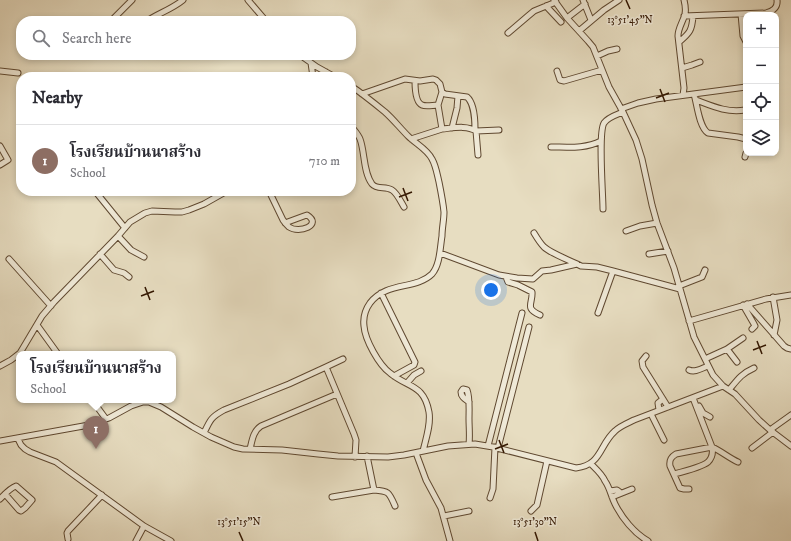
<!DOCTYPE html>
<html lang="en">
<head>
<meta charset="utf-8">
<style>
	:root { --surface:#fff; --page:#f2f2f3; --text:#2b2b33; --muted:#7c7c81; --line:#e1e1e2; --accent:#8f2418 }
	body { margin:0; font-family:"IM FELL DW Pica","Noto Serif Thai",serif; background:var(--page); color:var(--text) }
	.controls { position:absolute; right:12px; top:12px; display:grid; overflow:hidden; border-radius:8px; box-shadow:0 2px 6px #0003 }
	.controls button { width:36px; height:36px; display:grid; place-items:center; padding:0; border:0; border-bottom:1px solid var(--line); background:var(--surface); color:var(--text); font:20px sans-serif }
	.you { position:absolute; left:491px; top:290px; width:14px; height:14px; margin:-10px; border:3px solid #fff; border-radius:50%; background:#1a73e8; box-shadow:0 0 0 6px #1a73e833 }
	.badge { display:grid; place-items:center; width:26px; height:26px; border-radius:50%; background:var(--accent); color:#fff; font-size:13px; font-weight:700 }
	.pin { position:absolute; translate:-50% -33px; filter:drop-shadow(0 1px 2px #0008) }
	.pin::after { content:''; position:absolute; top:21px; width:14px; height:12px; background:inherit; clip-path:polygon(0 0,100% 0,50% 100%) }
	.popup { position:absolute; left:16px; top:351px; width:160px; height:52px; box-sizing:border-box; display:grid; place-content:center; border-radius:8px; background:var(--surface); filter:drop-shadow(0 1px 3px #0005); font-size:13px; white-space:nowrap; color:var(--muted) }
	.popup b { font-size:15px; color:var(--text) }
	.popup::after { content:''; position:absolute; left:50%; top:100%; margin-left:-8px; border:8px solid transparent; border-top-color:var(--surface) }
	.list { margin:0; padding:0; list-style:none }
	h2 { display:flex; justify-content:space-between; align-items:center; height:52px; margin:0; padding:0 16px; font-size:17px }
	h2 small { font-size:13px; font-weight:400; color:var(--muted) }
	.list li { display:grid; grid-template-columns:26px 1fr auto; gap:12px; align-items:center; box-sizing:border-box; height:72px; padding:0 16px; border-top:1px solid var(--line) }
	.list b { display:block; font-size:15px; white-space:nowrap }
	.list p { margin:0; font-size:13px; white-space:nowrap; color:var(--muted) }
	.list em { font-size:13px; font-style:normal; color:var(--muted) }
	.icon { flex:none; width:22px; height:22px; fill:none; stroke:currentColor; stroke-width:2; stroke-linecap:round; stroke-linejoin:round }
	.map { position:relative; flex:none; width:791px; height:541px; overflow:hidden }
	.search { position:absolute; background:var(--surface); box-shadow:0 2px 6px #0003; left:16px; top:16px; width:340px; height:44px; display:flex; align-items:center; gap:10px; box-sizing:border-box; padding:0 14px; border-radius:16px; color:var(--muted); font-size:15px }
	.panel { position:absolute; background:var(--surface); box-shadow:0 2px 6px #0003; left:16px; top:72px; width:340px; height:124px; border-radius:16px }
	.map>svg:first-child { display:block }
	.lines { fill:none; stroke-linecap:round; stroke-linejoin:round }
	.minor-casing { stroke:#5f4830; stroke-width:7 }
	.minor { stroke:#efe9d7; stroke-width:5 }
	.ticks { fill:none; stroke:#321600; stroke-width:1.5 }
	.ticks-label { font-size:10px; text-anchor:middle; fill:#321600; stroke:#efe9d7; stroke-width:3; stroke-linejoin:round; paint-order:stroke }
</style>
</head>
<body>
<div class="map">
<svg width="791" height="541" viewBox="0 0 791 541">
	<rect width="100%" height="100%" fill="#e7ddc1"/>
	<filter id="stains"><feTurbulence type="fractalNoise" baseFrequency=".005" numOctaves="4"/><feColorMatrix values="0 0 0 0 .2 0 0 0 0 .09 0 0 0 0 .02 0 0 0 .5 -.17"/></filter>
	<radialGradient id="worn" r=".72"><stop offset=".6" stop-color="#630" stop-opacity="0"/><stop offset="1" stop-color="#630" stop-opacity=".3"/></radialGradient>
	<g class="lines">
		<!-- minor casing -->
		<g class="minor-casing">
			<path id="minor" d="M248 0 266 21
				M554 0 567 18 588 41 593 47 609 87 623 112 636 140 642 159 652 205 657 223 674 268 694 337 713 375 723 386 735 394 759 420 770 430 791 446
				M583 0 591 20
				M546 6 561 22
				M741 14 743 36 746 42
				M684 16 766 13C773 11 778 8 777 0
				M567 18 585 4
				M111 21 132 0
				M147 21C159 13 172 9 183 0
				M579 31 604 10 619 0
				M508 33 528 16 534 11 556 2
				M679 42C690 33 692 30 693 16
				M300 55 317 67 335 77
				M597 56 608 51 617 49
				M311 63 313 77
				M682 68 692 65 700 62
				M0 71 18 73
				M557 71 560 80 564 81 602 70
				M321 77 326 72
				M415 81C415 87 415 102 422 105 426 107 433 105 438 105
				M351 86C363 94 374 103 385 112 393 119 400 128 408 136 416 144 427 149 432 159 436 166 437 174 439 182 441 192 443 202 444 212 444 220 442 228 442 236 440 248 440 265 432 274 416 290 387 281 370 303 365 310 363 318 364 326 365 340 379 365 390 373 408 388 424 384 429 412 431 425 426 438 423 451
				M362 94 405 79 420 81 433 79 436 80 440 84 442 92 445 94 467 97C474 103 475 121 475 129
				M694 94C697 104 699 127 708 133L738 137 746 139
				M683 95 684 88 678 36C678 28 683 22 685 14 686 9 685 4 684 0
				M696 100C712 106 727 113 745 110
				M621 109 638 103 656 99 746 87
				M351 126C354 130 358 134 360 139 365 152 363 172 372 184 377 190 385 186 392 190 397 193 401 202 404 207
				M452 128 457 108 458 96
				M442 129C453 128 467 125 476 131L499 130
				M476 131 478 155
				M411 139 442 129 438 105 442 92
				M0 146 8 160 0 165
				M551 147C568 147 585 149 601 141
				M745 157 746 153
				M95 191 125 228
				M269 191 283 220C285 223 287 225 289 227 299 234 323 225 307 215L304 216 285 223
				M603 209C603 194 598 133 604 123 608 117 616 115 623 112
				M626 231 640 226 657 223
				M534 233C537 238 540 243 544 247 552 254 567 259 577 264L581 266 597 267 613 271 680 289
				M118 236 131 250 144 257
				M440 253 499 275 517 278 533 279 542 271 551 270 577 264
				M100 254 114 270 124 273 129 277
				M649 254 668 251
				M9 259 51 306
				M506 277 508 282 518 285 532 292C533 304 524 308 540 315
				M679 286 702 277 705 270
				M381 293 415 362 414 365 394 376
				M773 297 777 320 774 335
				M747 304 784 346 787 348 791 349
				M743 305 754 324 755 326 752 329
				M598 313 613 271
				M689 321 766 299 791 295
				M37 325 58 354
				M727 349 737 362
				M646 356 642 361 643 367 668 407
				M705 359 727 349 743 338
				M0 366 11 360 20 353 42 316 54 302 118 236 130 222 145 213 152 211 175 212H182L189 210 204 204 227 191
				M326 367 343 359
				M689 370C695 373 702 368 708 366
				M407 383 414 375 421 371
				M729 390C738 379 741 374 754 368
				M92 400 106 419
				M469 402C465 399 461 397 461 392L463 389 467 390C470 398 469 409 469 419 469 427 470 436 469 444
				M699 406 703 413 710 417
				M659 410 658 403 663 399
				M651 414 664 440
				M770 430 791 415
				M204 433C210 420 211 417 224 410L289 384 326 367 354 434 356 440 355 457
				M18 439 21 445 25 449 30 452 56 462 144 526 171 541
				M0 441 89 425 109 418 131 406 143 402H149L161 407 193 427 211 437 234 447 243 449 282 450 318 454 338 456 388 457 404 455 448 446 475 444 493 447 576 468C602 465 599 445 615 431 620 426 628 423 634 420L723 386
				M488 446 522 313
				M498 448 529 327
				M752 448 773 432
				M250 449C252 441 253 431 261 426L337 394
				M416 453 426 480 441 508 450 541
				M591 464C596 469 602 474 605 481 610 488 611 496 615 504 622 518 634 533 648 541
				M674 474C682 472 702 467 708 462 712 458 713 452 712 447L693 398
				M689 489H684L680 488 670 466C669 460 671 457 676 454L712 447C721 451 729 458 738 462
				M374 490C389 491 389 492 395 506
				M610 491 617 490 621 493
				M332 497 374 490 367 456
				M612 497 632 489
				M490 498 493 489 495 447
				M0 499C5 494 10 488 16 486L32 500 25 508 21 511 19 510 5 494
				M531 511 537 505 547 461
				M444 516 469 511
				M68 539 67 533 68 531 102 495
				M136 541 144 526"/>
		</g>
		<!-- minor -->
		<use href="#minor" class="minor"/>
	</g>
	<!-- ticks -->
	<path class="ticks" d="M626 0 630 9M660 89 665 102M656 98 669 93M403 188 408 201M399 197 412 192M145 287 150 300M141 296 154 291M757 341 762 354M753 350 766 345M499 440 504 453M495 449 508 444M239 532 243 541M535 532 538 541"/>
	<g class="ticks-label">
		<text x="630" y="23">13°51'45"N</text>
		<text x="239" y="525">13°51'15"N</text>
		<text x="535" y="525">13°51'30"N</text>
	</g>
	<rect width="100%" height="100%" filter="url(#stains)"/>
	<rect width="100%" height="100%" fill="url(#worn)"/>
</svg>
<div class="controls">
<button>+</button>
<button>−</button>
<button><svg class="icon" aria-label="locate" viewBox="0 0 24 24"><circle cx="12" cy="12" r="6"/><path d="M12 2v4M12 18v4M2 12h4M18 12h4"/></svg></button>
<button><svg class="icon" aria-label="layers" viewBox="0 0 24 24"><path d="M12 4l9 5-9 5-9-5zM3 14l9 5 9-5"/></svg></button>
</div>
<div class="you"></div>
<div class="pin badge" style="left:96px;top:449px;background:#8d6e63">1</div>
<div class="popup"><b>โรงเรียนบ้านนาสร้าง</b>School</div>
<div class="search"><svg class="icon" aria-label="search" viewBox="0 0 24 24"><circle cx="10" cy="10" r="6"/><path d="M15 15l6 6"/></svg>Search here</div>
<section class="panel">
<h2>Nearby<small></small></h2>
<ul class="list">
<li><span class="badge" style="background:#8d6e63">1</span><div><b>โรงเรียนบ้านนาสร้าง</b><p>School</p></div><em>710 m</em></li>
</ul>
</section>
</div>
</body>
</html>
